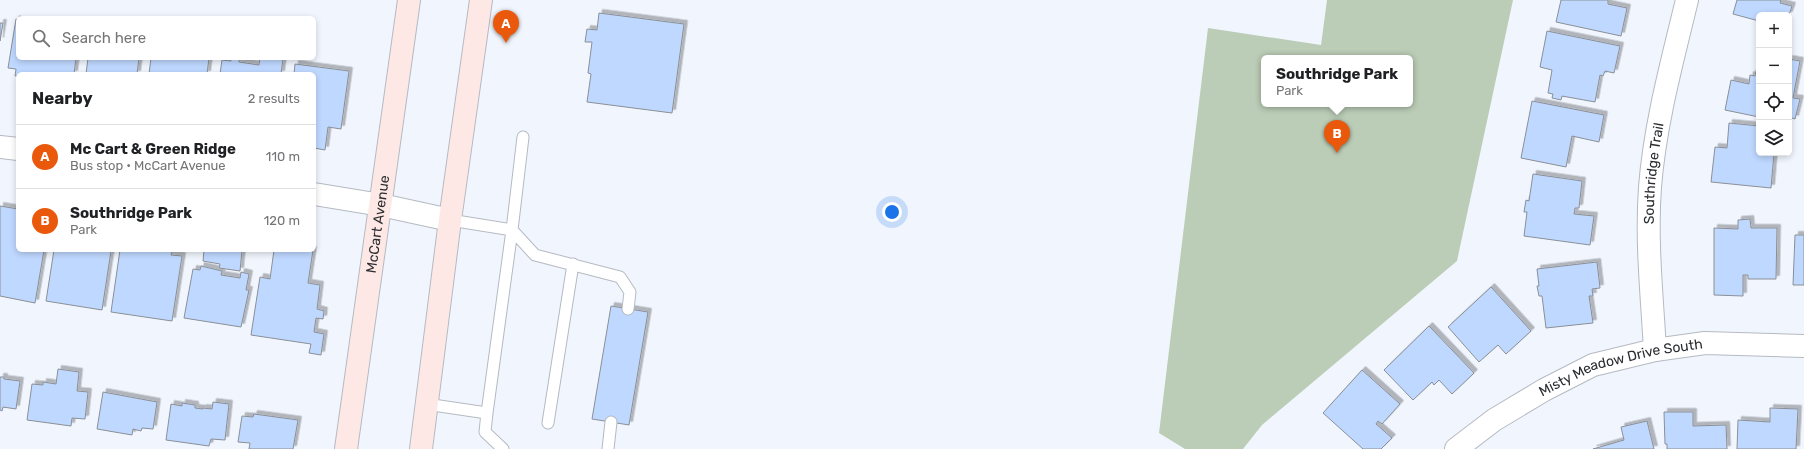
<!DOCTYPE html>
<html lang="en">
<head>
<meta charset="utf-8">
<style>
	:root { --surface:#fff; --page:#f2f2f2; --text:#202124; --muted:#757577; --line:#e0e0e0; --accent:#ea580c }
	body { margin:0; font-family:Rubik,sans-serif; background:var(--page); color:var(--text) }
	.controls { position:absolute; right:12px; top:12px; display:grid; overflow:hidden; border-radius:6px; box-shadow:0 2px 6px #0003 }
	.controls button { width:36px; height:36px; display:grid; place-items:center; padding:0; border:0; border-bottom:1px solid var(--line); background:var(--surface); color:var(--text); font:20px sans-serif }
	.you { position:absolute; left:892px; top:212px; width:14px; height:14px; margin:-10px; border:3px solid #fff; border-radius:50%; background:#1a73e8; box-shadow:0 0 0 6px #1a73e833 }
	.badge { display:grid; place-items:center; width:26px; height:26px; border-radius:50%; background:var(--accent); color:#fff; font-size:13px; font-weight:700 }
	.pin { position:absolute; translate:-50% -33px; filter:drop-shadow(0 1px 2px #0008) }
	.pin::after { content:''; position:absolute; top:21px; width:14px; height:12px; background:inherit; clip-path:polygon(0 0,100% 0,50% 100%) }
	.popup { position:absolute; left:1261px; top:55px; width:152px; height:52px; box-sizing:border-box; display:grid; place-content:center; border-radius:6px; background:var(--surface); filter:drop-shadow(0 1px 3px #0005); font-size:13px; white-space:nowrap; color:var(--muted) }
	.popup b { font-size:15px; color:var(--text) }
	.popup::after { content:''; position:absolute; left:50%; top:100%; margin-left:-8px; border:8px solid transparent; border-top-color:var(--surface) }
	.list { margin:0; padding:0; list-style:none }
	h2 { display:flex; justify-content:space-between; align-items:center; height:52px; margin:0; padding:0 16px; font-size:17px }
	h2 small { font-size:13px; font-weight:400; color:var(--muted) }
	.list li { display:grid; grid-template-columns:26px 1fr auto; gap:12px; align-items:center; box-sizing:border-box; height:64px; padding:0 16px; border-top:1px solid var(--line) }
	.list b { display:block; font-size:15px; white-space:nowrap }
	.list p { margin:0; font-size:13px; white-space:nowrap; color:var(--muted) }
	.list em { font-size:13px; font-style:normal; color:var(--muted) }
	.icon { flex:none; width:22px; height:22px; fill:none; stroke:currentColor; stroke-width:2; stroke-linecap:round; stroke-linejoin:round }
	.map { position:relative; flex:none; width:1804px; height:449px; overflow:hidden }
	.search { position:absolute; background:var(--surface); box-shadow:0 2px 6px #0003; left:16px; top:16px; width:300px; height:44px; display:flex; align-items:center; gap:10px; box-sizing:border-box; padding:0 14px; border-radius:6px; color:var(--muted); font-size:15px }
	.panel { position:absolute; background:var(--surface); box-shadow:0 2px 6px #0003; left:16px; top:72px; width:300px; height:180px; border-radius:6px }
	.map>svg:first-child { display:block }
	.green { fill:#bbcdb6; fill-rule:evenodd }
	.building { fill:#bfd8ff; stroke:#8a8f96; filter:url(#shadow) }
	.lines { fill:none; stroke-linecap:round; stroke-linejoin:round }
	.lane-casing { stroke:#b5bac2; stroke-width:13 }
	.street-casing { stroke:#b5bac2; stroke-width:24 }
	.secondary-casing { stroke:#b5bac2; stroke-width:24 }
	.lane { stroke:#fff; stroke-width:11 }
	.street { stroke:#fff; stroke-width:22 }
	.secondary { stroke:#fde8e6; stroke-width:22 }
	.labels { text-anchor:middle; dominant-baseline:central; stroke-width:3.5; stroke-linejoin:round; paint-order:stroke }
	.street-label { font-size:14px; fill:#2b2d30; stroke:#f1f6fe }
</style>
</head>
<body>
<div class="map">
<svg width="1804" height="449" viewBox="0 0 1804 449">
	<defs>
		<filter id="shadow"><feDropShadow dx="3.5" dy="-3.5" stdDeviation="0" flood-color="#0004"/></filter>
	</defs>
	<rect width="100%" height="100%" fill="#f1f6fe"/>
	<!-- green -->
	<path class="green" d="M1327 0H1513L1457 261 1262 425 1243 449H1185L1159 433 1208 28 1321 45ZM1264 58H1410V104H1264Z"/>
	<!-- building -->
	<path class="building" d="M1561 0H1608V4L1627 8 1621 36 1556 22Z
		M1737 0H1781L1780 3 1792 6 1789 15H1759V21L1733 14Z
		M599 13 684 24 672 113 587 102 591 74 588 73 592 42H585L587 29 597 30Z
		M16 19 18 20V58H76L74 74H18V76H15L16 69 8 68Z
		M0 23H3L0 41Z
		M1547 31 1620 46 1614 73 1605 71 1603 76 1600 75 1595 102 1562 96 1561 100 1552 98 1553 94 1548 93 1552 70 1540 67Z
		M88 58H139L137 74H86Z
		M151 58H209L207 74H149Z
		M231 58H239V62L259 65 260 58 283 59 281 74H220L222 60 231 61Z
		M1759 58V117L1725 110 1731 80 1749 84 1750 75 1755 76Z
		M1789 59 1800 61 1793 98 1800 99 1795 119 1789 117Z
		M295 64 349 71 341 129 328 127 325 150 314 148V74H294Z
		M1532 101 1604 115 1599 142 1572 136 1566 167 1521 158Z
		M1729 123 1759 126V153H1774L1771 188 1711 182 1715 147 1727 148Z
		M1533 174 1582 181 1579 208H1575L1574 214 1594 216 1590 245 1524 236 1527 212H1524L1526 200 1529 201Z
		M0 206 18 209V250H44L35 303 0 296Z
		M1750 219 1751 228H1777L1776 279H1748V275H1743V296L1714 295V228L1738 229V220Z
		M1795 235H1804V285H1793Z
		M54 250 111 251 102 310 46 301Z
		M120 250H172L171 255 182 256 172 321 111 312Z
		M204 250H242L240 271 219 268 220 264 203 261Z
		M274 250H313L308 283 320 285 317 309 324 311 323 319 316 318 314 332 324 334 321 355 309 353 311 344 251 335 260 277 270 279Z
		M1597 262 1600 288 1592 289 1593 296H1589L1593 323 1546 328 1542 296H1539L1537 286H1539L1537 269Z
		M201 266 222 271 221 275 240 278 241 272 249 274 246 290H249L241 327 184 318 193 269 200 270Z
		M1491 287 1531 331 1506 354 1498 345 1479 362 1448 327Z
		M611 306 648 312 629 425 592 419Z
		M1429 326 1474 373 1452 394 1439 380 1434 385 1432 382 1413 400 1384 370Z
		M58 369 79 372 77 391 88 392 85 419 72 418 71 426 27 420 32 384 43 385V382L56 384Z
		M1362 370 1400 404 1382 424 1378 421 1376 424 1392 438 1381 449H1363L1323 413Z
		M0 377H4V379L20 381 16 409 3 407 2 411 0 410Z
		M103 392 157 402 153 429 142 428 141 431 133 429 132 435 97 429Z
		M213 402 229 404 225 440 211 439 209 446 166 440 171 404 182 406V403L195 405V408L203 409V408L212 409Z
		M1770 408 1798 409 1796 449H1737L1738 420 1770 422Z
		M1664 412H1693V426L1726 425 1727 449H1667V444H1665Z
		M254 414 298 420 293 449H249L250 443 238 442 242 416 253 417Z
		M1647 421 1654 449H1593L1624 440 1621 427Z"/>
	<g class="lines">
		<!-- lane casing -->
		<g class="lane-casing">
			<path id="lane" d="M450 220 512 230 535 255 620 277 630 292 628 309
				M426 404 487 413 512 230 523 137
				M487 413 485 432 503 449
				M548 423 573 264
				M608 449 611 422"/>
		</g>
		<!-- street casing -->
		<g class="street-casing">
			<g id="street">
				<path d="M0 147 18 149"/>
				<path d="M314 194 381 205 450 220"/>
				<path id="s1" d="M1655 350C1652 296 1646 241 1650 187 1655 124 1672 62 1687 0"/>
				<path id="s2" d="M1456 449 1494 420 1544 390 1593 365 1655 350 1705 343 1804 346"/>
			</g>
		</g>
		<!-- secondary casing -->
		<g class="secondary-casing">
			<g id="secondary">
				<path id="s3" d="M346 449 409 0"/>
				<path d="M421 449 450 220 481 0"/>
			</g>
		</g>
		<!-- lane -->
		<use href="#lane" class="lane"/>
		<!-- street -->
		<use href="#street" class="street"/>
		<!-- secondary -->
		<use href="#secondary" class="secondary"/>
	</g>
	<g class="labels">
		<!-- street labels -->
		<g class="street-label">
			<text stroke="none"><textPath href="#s1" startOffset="177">Southridge Trail</textPath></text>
			<text stroke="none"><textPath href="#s3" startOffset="227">McCart Avenue</textPath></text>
			<text stroke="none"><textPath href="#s2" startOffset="187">Misty Meadow Drive South</textPath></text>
		</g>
	</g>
</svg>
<div class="controls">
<button>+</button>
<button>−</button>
<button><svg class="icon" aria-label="locate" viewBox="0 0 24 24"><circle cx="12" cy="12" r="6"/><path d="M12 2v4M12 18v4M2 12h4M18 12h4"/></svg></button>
<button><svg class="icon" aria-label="layers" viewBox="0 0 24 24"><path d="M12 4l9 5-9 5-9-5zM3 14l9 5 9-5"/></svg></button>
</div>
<div class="you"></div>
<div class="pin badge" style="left:506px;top:43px">A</div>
<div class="pin badge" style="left:1337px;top:153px">B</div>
<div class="popup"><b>Southridge Park</b>Park</div>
<div class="search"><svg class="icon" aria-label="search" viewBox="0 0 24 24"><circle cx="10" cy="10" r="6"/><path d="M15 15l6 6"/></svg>Search here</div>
<section class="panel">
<h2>Nearby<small>2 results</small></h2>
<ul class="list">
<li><span class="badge">A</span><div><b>Mc Cart &amp; Green Ridge</b><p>Bus stop · McCart Avenue</p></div><em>110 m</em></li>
<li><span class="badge">B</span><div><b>Southridge Park</b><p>Park</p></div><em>120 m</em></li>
</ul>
</section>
</div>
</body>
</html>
